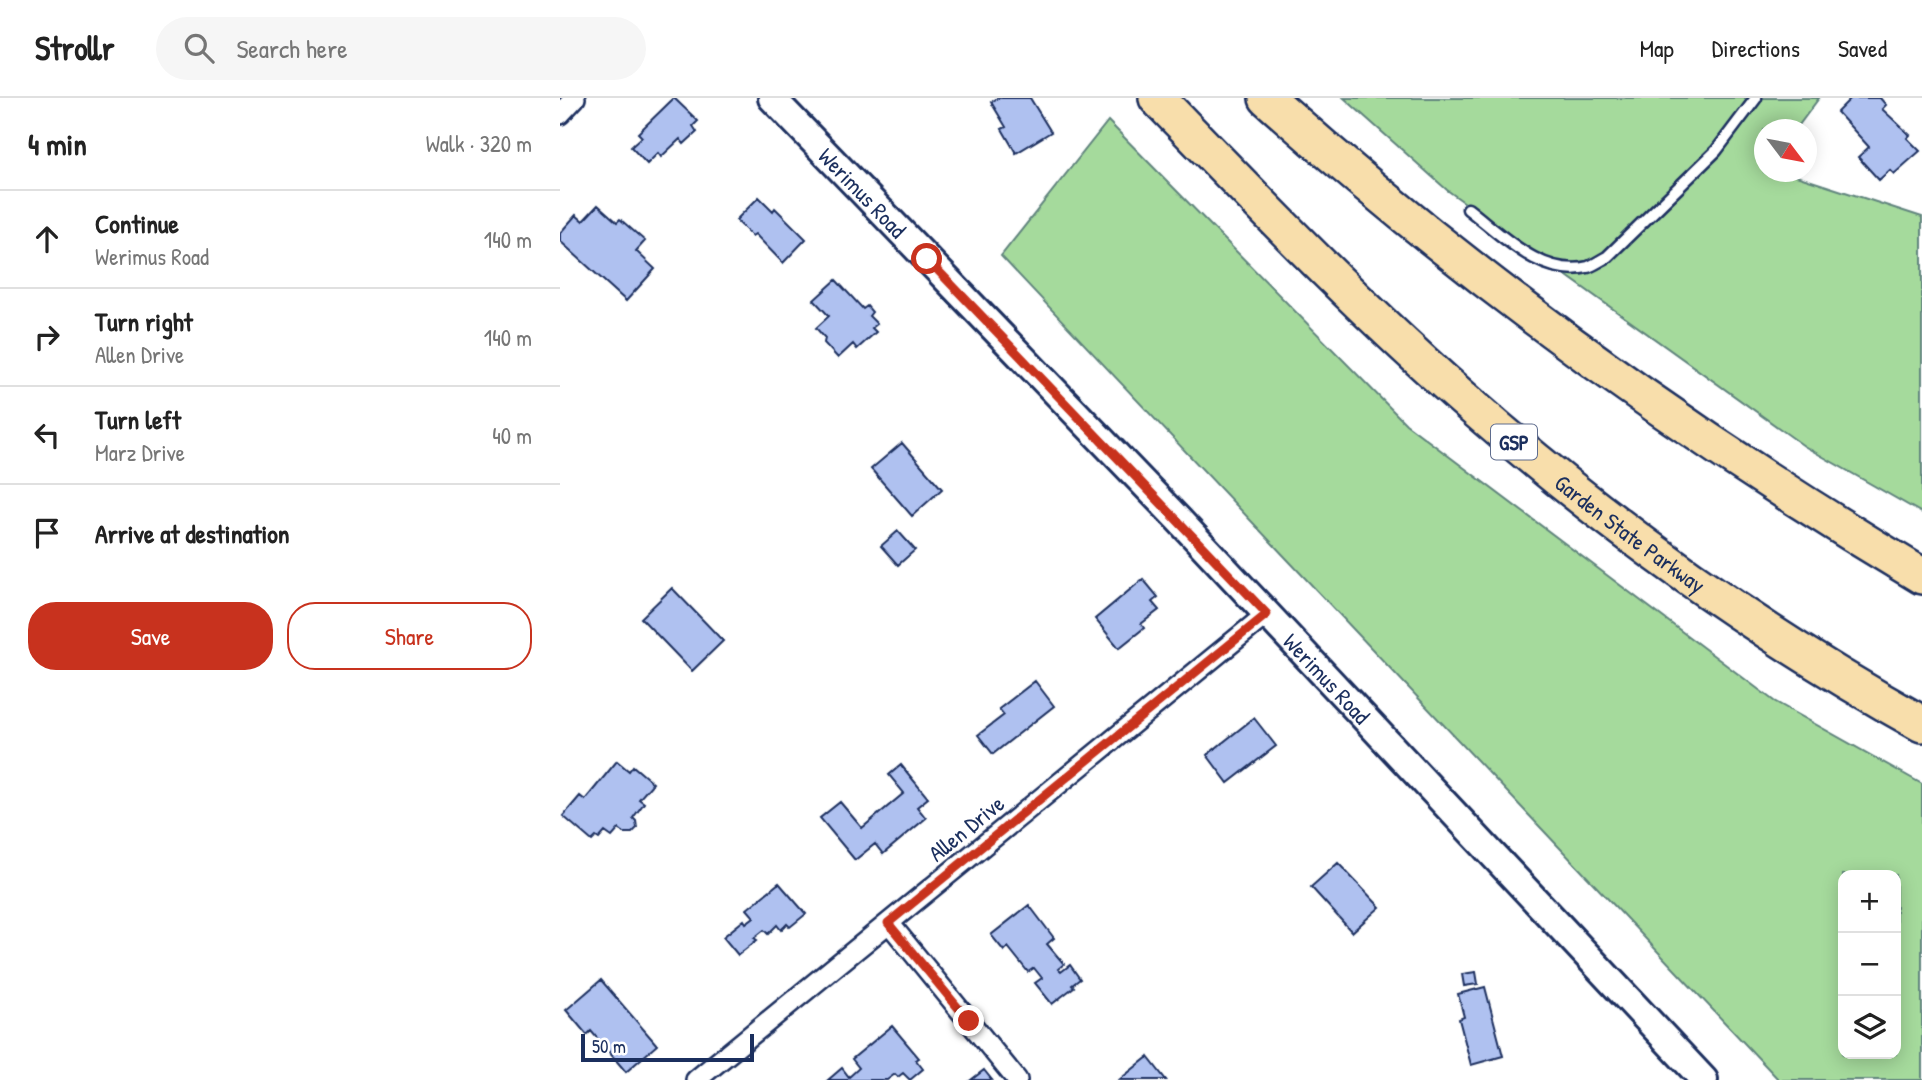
<!DOCTYPE html>
<html lang="en">
<head>
<meta charset="utf-8">
<style>
	:root { --surface:#fff; --page:#f6f6f6; --text:#222; --muted:#767676; --line:#e0e0e0; --accent:#c8321e }
	body { margin:0; font-family:"Patrick Hand",sans-serif; background:var(--page); color:var(--text) }
	.controls { position:absolute; right:21px; bottom:21px; display:grid; overflow:hidden; border-radius:14px; box-shadow:0 4px 18px #0003 }
	.controls button { width:63px; height:63px; display:grid; place-items:center; padding:0; border:0; border-bottom:2px solid var(--line); background:var(--surface); color:var(--text); font:35px sans-serif }
	.compass { position:absolute; left:1194px; top:21px; width:63px; height:63px; border-radius:50%; background:var(--surface); box-shadow:0 4px 18px #0003; rotate:122deg }
	.scale { position:absolute; left:21px; bottom:18px; width:173px; box-sizing:border-box; padding-left:7px; border:4px solid #1b2f5e; border-top:0; font-size:19px; line-height:24px; white-space:nowrap; color:#1b2f5e; -webkit-text-stroke:5px #fff; paint-order:stroke }
	.stop { position:absolute; width:21px; height:21px; margin:-16px; border:5px solid #c8321e; border-radius:50%; background:#fff }
	.stop.end { background:#c8321e; border-color:#fff; box-shadow:0 2px 7px #0008 }
	.list { margin:0; padding:0; list-style:none }
	h2 { display:flex; justify-content:space-between; align-items:center; height:91px; margin:0; padding:0 28px; font-size:30px }
	h2 small { font-size:23px; font-weight:400; color:var(--muted) }
	.list li { display:grid; grid-template-columns:46px 1fr auto; gap:21px; align-items:center; box-sizing:border-box; height:98px; padding:0 28px; border-top:2px solid var(--line) }
	.list b { display:block; font-size:26px; white-space:nowrap }
	.list p { margin:0; font-size:23px; white-space:nowrap; color:var(--muted) }
	.list em { font-size:23px; font-style:normal; color:var(--muted) }
	.actions { display:flex; gap:14px; padding:21px 28px }
	.actions a { flex:1; padding:16px 0; border:2px solid var(--accent); border-radius:28px; text-align:center; font-size:24px; color:var(--accent) }
	.actions .main { background:var(--accent); color:#fff }
	.icon { flex:none; width:38px; height:38px; fill:none; stroke:currentColor; stroke-width:2; stroke-linecap:round; stroke-linejoin:round }
	.map { position:relative; flex:none; width:1362px; height:982px; overflow:hidden }
	header { display:flex; align-items:center; gap:42px; box-sizing:border-box; height:98px; padding:0 35px; background:var(--surface); border-bottom:2px solid var(--line) }
	header strong { font-size:33px }
	nav { display:flex; gap:38px; margin-inline-start:auto; font-size:24px }
	.search { width:490px; height:63px; background:var(--page); display:flex; align-items:center; gap:18px; box-sizing:border-box; padding:0 24px; border-radius:38px; color:var(--muted); font-size:26px }
	main { display:flex }
	aside { flex:1; background:var(--surface) }
	.map>svg:first-child { display:block }
	.green { fill:#a5da9c; stroke:#60847d; stroke-width:2; fill-rule:evenodd }
	.building { fill:#afc1f0; stroke:#1b2f5e; stroke-width:2 }
	.lines { fill:none; stroke-linecap:round; stroke-linejoin:round }
	.service-casing { stroke:#1b2f5e; stroke-width:15 }
	.minor-casing { stroke:#1b2f5e; stroke-width:24 }
	.secondary-casing { stroke:#1b2f5e; stroke-width:32 }
	.motorway-casing { stroke:#1b2f5e; stroke-width:40 }
	.service { stroke:#fff; stroke-width:10 }
	.minor { stroke:#fff; stroke-width:19 }
	.secondary { stroke:#fff; stroke-width:26 }
	.motorway { stroke:#f8deab; stroke-width:35 }
	.route { stroke:#c8321e; stroke-width:9 }
	.labels { text-anchor:middle; dominant-baseline:central; stroke-width:5; stroke-linejoin:round; paint-order:stroke }
	.shield { fill:#fff; stroke:#5f6d8e; stroke-width:2 }
	.shield-label { font-size:21px; font-weight:bold; fill:#1b2f5e }
	.street-label { font-size:23px; fill:#1b2f5e; stroke:#fff }
</style>
</head>
<body>
<header>
<strong>Strollr</strong>
<div class="search"><svg class="icon" aria-label="search" viewBox="0 0 24 24"><circle cx="10" cy="10" r="6"/><path d="M15 15l6 6"/></svg>Search here</div>
<nav><a>Map</a><a>Directions</a><a>Saved</a></nav>
</header>
<main>
<aside>
<h2>4 min<small>Walk · 320 m</small></h2>
<ul class="list">
<li><svg class="icon" aria-label="ahead" viewBox="0 0 24 24"><path d="M12 20V5M6 11l6-6 6 6"/></svg><div><b>Continue</b><p>Werimus Road</p></div><em>140 m</em></li>
<li><svg class="icon" aria-label="right" viewBox="0 0 24 24"><path d="M7 20v-9h11M14 6l5 5-5 5"/></svg><div><b>Turn right</b><p>Allen Drive</p></div><em>140 m</em></li>
<li><svg class="icon" aria-label="left" viewBox="0 0 24 24"><path d="M17 20v-9H6M10 6l-5 5 5 5"/></svg><div><b>Turn left</b><p>Marz Drive</p></div><em>40 m</em></li>
<li><svg class="icon" aria-label="arrive" viewBox="0 0 24 24"><path d="M6 21V4h12l-3 4 3 4H6"/></svg><div><b>Arrive at destination</b></div></li>
</ul>
<div class="actions"><a class="main">Save</a><a>Share</a></div>
</aside>
<div class="map">
<svg width="1362" height="982" viewBox="0 0 1362 982">
	<rect width="100%" height="100%" fill="#fff"/>
	<filter id="ink" filterUnits="userSpaceOnUse"><feTurbulence type="fractalNoise" baseFrequency=".0143" numOctaves="2"/><feDisplacementMap in="SourceGraphic" scale="14" xChannelSelector="R" yChannelSelector="G"/><feConvolveMatrix kernelMatrix="1 2 1 2 8 2 1 2 1" color-interpolation-filters="sRGB"/></filter>
	<g filter="url(#ink)">
		<!-- green -->
		<path class="green" d="M784 0H1259L1236 31 1204 32V74H1224L1362 119V415L1244 348 887 92Z
			M548 23 846 326 1214 603 1362 686V982H1219L441 158ZM1283 777H1336V956H1283Z"/>
		<!-- building -->
		<path class="building" d="M114 0 138 23 133 28 137 34 124 46 120 41 101 59 98 55 87 66 71 49 82 39 78 35Z
			M438 0H470L491 34 456 55 442 31 446 29 431 4Z
			M1291 0H1320L1326 7 1322 11 1350 37 1347 40 1360 53 1334 76 1330 72 1319 82 1298 59 1309 49 1277 14Z
			M199 99 213 113 215 110 246 141 223 165 195 136 192 138 176 122Z
			M38 107 57 124 60 121 85 143 76 153 95 171 66 203 0 143V135L16 117 23 123Z
			M276 182 303 211 307 208 312 214 309 218 317 226 312 230 316 234 297 251 293 246 278 260 264 245 265 240 256 230 269 218 254 202Z
			M342 345 382 391 352 418 311 371Z
			M338 433 355 452 338 467 321 448Z
			M583 481 598 499 592 504 599 512 581 526 584 530 559 550 535 521Z
			M112 490 163 543 132 573 81 520Z
			M475 583 494 608 433 656 418 637 444 617 439 611Z
			M694 620 716 648 668 685 647 657Z
			M57 663 69 673 73 668 93 685 79 701 84 705 73 720 76 723 77 730 72 735H64L59 731 52 739 45 734 39 741 36 739 32 743 3 718 20 698 25 702Z
			M341 667 368 700 357 709 366 720 323 756 315 746 295 762 260 720 280 704 302 730 344 695 329 677Z
			M778 765 820 809 792 834 751 789Z
			M219 785 246 816 230 829 227 826 221 832 217 827 208 836 204 832 194 840 197 842 178 857 163 839 184 822 186 825 194 819 187 811Z
			M469 807 494 840 487 846 504 866 498 871 501 874 510 867 520 881 512 887 514 889 492 906 475 885 482 880 474 870 468 874 448 849 444 853 431 837Z
			M916 874 918 886 904 888 902 876Z
			M41 882 97 947 66 974 31 933 27 937 6 912Z
			M925 889 943 958 911 967 899 921 904 919 898 896Z
			M332 928 359 960 356 962 363 971 350 982 343 975 338 979 335 976 327 982H268L282 970 289 979 299 970 292 961Z
			M588 959 606 982H559Z
			M424 972 432 982H411Z"/>
		<g class="lines">
			<!-- service casing -->
			<g class="service-casing">
				<path id="service" d="M908 111C941 136 981 180 1028 169 1034 167 1041 162 1047 159L1156 53 1196 0"/>
			</g>
			<!-- minor casing -->
			<g class="minor-casing">
				<path id="minor" d="M0 16 15 0
					M329 825 457 982
					M136 982 707 516"/>
			</g>
			<!-- secondary casing -->
			<g class="secondary-casing">
				<g id="secondary">
					<path id="s1" d="M212 0 618 421 1144 982"/>
				</g>
			</g>
			<!-- motorway casing -->
			<g class="motorway-casing">
				<g id="motorway">
					<path id="s2" d="M597 0C700 106 802 213 914 310 1050 429 1204 538 1362 626"/>
					<path d="M707 0C910 181 1128 339 1362 478"/>
				</g>
			</g>
			<!-- service -->
			<use href="#service" class="service"/>
			<!-- minor -->
			<use href="#minor" class="minor"/>
			<!-- secondary -->
			<use href="#secondary" class="secondary"/>
			<!-- motorway -->
			<use href="#motorway" class="motorway"/>
		</g>
	</g>
	<g class="lines" filter="url(#ink)">
		<!-- route -->
		<path class="route" d="M367 161 707 516 328 825 409 923"/>
	</g>
	<g class="labels">
		<!-- shield labels -->
		<rect class="shield" x="931" y="326.5" width="46" height="35" rx="5"/>
		<g class="shield-label">
			<text x="954" y="344">GSP</text>
		</g>
		<!-- street labels -->
		<g class="street-label">
			<text stroke="none"><textPath href="#s1" startOffset="131">Werimus Road</textPath></text>
			<text stroke="none"><textPath href="#s2" startOffset="644">Garden State Parkway</textPath></text>
			<text stroke="none"><textPath href="#s1" startOffset="803">Werimus Road</textPath></text>
			<text transform="translate(406 730) rotate(-39)">Allen Drive</text>
		</g>
	</g>
</svg>
<div class="controls">
<button>+</button>
<button>−</button>
<button><svg class="icon" aria-label="layers" viewBox="0 0 24 24"><path d="M12 4l9 5-9 5-9-5zM3 14l9 5 9-5"/></svg></button>
</div>
<svg class="compass" viewBox="-18 -18 36 36"><path d="M0-13l5 13h-10z" fill="#e53935"/><path d="M0 13l5-13h-10z" fill="#767676"/></svg>
<div class="scale">50 m</div>
<div class="stop" style="left:367px;top:161px"></div>
<div class="stop end" style="left:409px;top:923px"></div>
</div>
</main>
</body>
</html>
